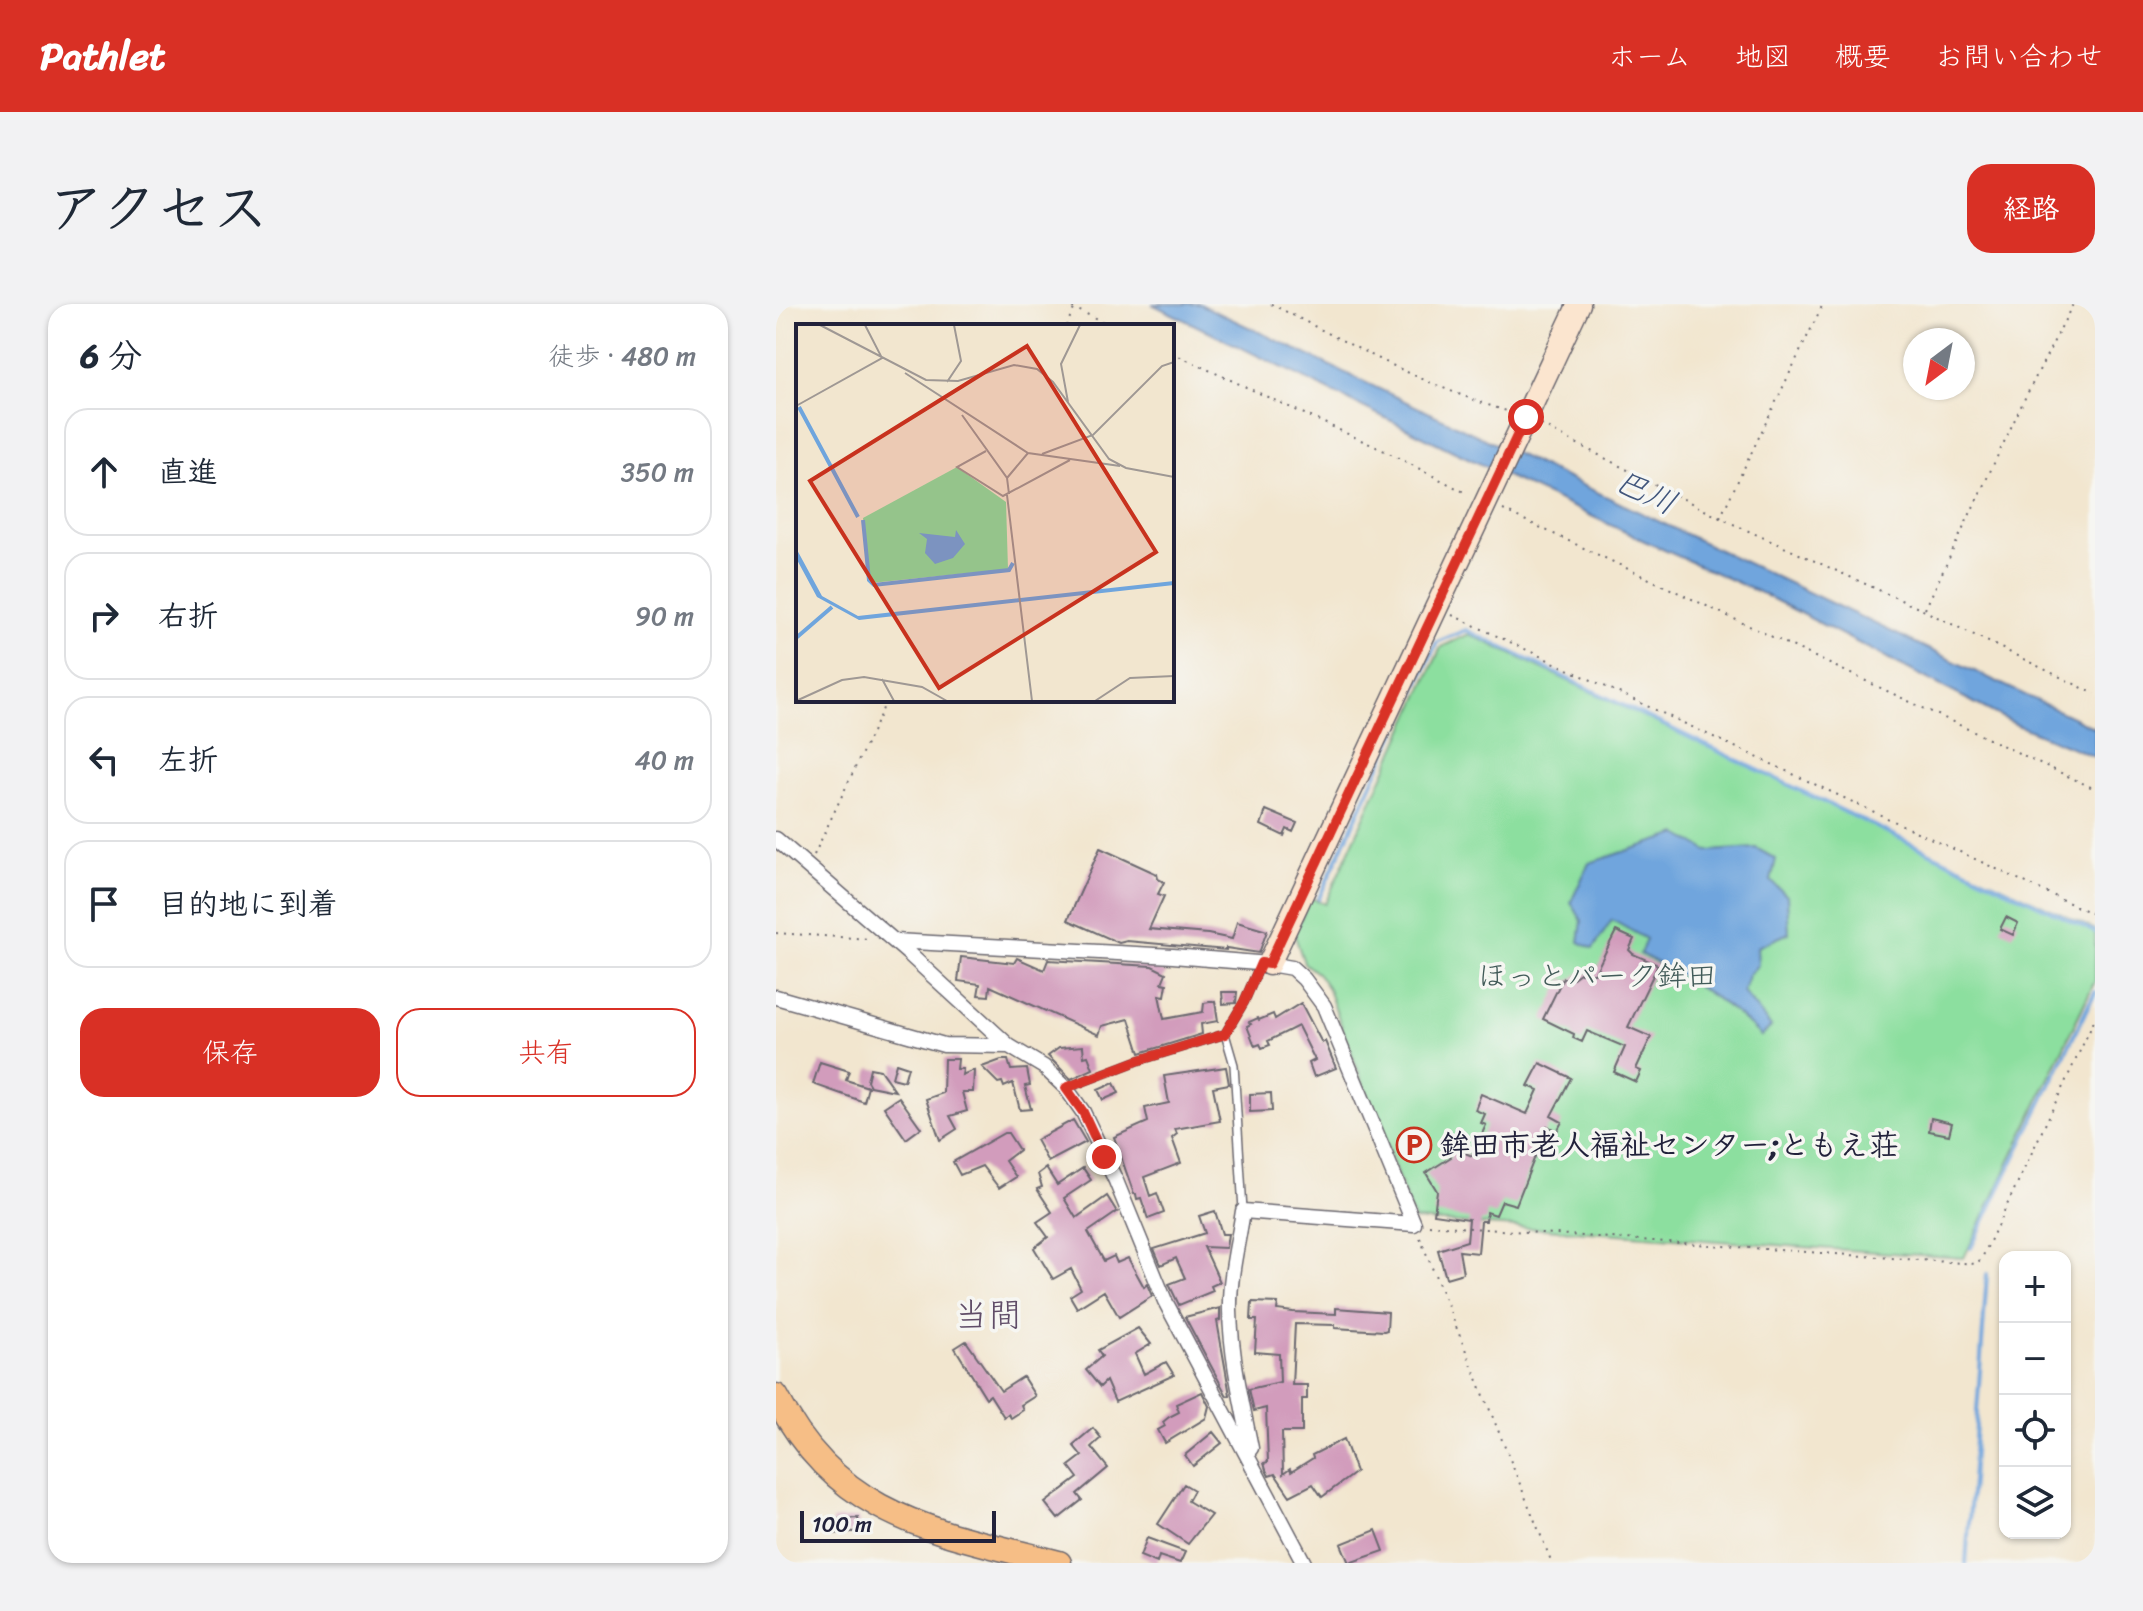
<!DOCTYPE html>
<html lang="ja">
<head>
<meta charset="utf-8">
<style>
	:root { --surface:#fff; --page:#f2f2f3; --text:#1f2937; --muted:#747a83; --line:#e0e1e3; --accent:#d93025 }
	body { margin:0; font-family:Sriracha,"Klee One",sans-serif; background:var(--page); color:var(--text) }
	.controls { position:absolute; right:24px; bottom:24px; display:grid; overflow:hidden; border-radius:16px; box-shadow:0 2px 6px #0004 }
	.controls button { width:72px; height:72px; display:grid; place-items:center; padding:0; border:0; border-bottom:2px solid var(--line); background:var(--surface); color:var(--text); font:40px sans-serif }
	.compass { position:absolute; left:1127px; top:24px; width:72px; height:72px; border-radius:50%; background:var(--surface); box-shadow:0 2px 6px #0004; rotate:212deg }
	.scale { position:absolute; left:24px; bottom:20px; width:196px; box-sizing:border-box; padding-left:8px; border:4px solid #22223b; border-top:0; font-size:22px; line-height:28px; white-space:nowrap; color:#22223b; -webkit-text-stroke:6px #f6f6f2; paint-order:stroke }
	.stop { position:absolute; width:24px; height:24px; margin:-18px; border:6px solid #d93025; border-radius:50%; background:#fff }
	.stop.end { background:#d93025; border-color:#fff; box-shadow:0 2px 8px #0008 }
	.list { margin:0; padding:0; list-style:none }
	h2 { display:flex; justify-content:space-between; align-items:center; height:104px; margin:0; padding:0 32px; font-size:34px }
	h2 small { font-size:26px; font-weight:400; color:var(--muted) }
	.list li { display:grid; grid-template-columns:52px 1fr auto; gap:24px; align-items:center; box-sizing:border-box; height:128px; margin:0 16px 16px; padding:0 16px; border:2px solid var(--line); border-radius:24px }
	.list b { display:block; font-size:30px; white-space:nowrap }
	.list em { font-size:26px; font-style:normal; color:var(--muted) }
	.actions { display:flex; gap:16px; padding:24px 32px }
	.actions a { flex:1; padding:18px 0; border:2px solid var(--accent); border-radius:24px; text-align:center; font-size:28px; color:var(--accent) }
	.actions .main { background:var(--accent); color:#fff }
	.icon { flex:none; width:44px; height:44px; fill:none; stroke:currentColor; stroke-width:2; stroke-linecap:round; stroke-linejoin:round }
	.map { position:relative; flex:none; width:1319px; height:1259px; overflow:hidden; border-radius:24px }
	header { display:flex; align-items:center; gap:48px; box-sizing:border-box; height:112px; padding:0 40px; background:var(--accent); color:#fff }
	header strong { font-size:38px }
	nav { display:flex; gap:44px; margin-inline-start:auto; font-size:28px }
	.intro { display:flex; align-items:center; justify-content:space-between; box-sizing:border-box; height:192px; padding:0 48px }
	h1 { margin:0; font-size:56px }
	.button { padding:20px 36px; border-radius:24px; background:var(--accent); color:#fff; font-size:28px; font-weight:700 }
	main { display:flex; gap:48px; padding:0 48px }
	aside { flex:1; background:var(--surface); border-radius:24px; box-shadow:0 2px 6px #0004 }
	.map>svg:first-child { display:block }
	.green { fill:#8cdf9f; stroke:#57806d; stroke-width:2 }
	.water { fill:#6fa5dd; stroke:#48648c; stroke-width:2 }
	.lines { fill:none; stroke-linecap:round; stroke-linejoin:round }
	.stream { stroke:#6fa5dd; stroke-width:4 }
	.building { fill:#d29cbc }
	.lane-casing { stroke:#6b676f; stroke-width:10 }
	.street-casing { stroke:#6b676f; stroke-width:17 }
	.secondary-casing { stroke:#6b676f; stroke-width:25 }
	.primary-casing { stroke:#6b676f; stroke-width:27 }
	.path { stroke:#6b676f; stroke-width:2; stroke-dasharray:2 6; stroke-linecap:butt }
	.lane { stroke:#fff; stroke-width:7 }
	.street { stroke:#fff; stroke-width:14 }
	.secondary { stroke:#fbe5cf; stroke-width:22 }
	.primary { stroke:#f6be86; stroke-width:24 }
	.route { stroke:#d93025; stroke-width:10 }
	.labels { text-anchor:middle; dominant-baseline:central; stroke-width:7; stroke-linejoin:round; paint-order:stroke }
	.park-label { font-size:30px; fill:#425b59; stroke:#f6f6f2 }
	.poi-label { font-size:30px; font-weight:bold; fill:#22223b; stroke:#f6f6f2; text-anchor:start }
	.water-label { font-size:32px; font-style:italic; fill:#41567c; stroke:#f6f6f2 }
	.quarter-label { font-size:34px; fill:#604d68; stroke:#f6f6f2 }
	.inset-river { fill:none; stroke:#6fa5dd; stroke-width:4 }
	.inset-road { fill:none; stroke:#9f9894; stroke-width:2 }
	.view { fill:#c8321e; fill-opacity:0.15; stroke:#c8321e; stroke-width:4 }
	.inset-edge { fill:none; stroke:#22223b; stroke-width:4 }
</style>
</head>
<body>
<header>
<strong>Pathlet</strong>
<nav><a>ホーム</a><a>地図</a><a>概要</a><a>お問い合わせ</a></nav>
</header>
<div class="intro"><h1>アクセス</h1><a class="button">経路</a></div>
<main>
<aside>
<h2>6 分<small>徒歩 · 480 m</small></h2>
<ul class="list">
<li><svg class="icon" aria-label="ahead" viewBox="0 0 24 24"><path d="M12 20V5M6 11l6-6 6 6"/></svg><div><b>直進</b></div><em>350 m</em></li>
<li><svg class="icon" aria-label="right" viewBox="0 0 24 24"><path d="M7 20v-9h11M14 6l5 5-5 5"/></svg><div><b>右折</b></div><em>90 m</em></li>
<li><svg class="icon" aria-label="left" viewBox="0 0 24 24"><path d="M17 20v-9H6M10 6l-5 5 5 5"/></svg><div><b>左折</b></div><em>40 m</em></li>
<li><svg class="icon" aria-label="arrive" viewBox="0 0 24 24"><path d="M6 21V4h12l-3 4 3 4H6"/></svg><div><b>目的地に到着</b></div></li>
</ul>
<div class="actions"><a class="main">保存</a><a>共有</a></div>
</aside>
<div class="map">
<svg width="1319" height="1259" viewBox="0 0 1319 1259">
	<rect width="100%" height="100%" fill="#f6f6f2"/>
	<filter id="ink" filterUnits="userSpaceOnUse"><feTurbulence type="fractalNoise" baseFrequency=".0125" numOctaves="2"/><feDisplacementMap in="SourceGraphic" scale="16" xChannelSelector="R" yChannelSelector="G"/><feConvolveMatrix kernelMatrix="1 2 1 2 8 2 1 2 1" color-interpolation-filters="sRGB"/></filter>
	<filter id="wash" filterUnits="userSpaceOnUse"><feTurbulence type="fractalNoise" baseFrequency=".006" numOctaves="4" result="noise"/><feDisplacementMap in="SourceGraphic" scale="32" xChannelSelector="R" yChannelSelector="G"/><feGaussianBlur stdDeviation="1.8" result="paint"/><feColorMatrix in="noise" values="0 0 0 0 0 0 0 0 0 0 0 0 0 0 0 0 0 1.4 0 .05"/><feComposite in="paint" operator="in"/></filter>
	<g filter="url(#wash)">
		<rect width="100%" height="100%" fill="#f2e6cf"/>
		<!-- green -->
		<path class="green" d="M693 330 1319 626V677L1188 954 638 916 551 683 542 670 528 659 518 629 535 594 549 600 665 343Z"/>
		<!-- water -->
		<path class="water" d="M376 0H424L1319 424V453L1241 421 989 291 877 241 677 147Z
			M902 530 932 547 980 544 1000 555 995 577 1011 592 1013 629 981 643 982 661 972 671 967 688 995 723 985 732C950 697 909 672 864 650L870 635 836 616 817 645 803 638 806 617 795 598 813 559Z"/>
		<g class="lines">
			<!-- stream -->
			<path class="stream" d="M543 594 661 338 690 326 1319 628
				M1195 944 1319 688
				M1190 1259 1211 970"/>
		</g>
		<g id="blocks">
			<!-- building -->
			<path class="building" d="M490 506 521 519 517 528 511 525 508 532 485 521Z
				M324 544 381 570 382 575 388 578 382 590 388 592 373 625 432 630 456 635 461 618 491 627 483 649 450 644V646L351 637 343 639 292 616Z
				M1230 613 1242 619 1237 631 1224 625Z
				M840 627 858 635 853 646 857 650 882 661 852 723 875 733 860 765 865 767 860 778 838 768 849 743 811 727 806 738 797 734 798 730 767 715 787 674 793 677 804 669H819Z
				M185 653 238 659 241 654 268 666 272 656 376 662 390 669 386 679 391 680 389 692 383 691 388 715 427 708 428 699 439 697 442 717 425 720 426 730 364 749 353 715 326 722 323 731 214 682 213 692 202 691 204 680 182 677Z
				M446 688H461L460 699 447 700Z
				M525 699 546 739 549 737 560 764 538 773 533 759 539 756 522 722 492 737 494 741 486 744 484 740 479 742 471 722 475 720 473 718 482 714 483 716 497 710 499 715Z
				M307 742 308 753 312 752 317 765 295 775 272 752 283 744Z
				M168 755H182L181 765H187L186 771 198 766 197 788H186L191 807 174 812 181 825 164 836 150 795 167 789Z
				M225 756H232L235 766 251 765 254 781 249 782 255 805 244 806 237 779 228 783 226 778 222 779 206 763Z
				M44 758 73 767 70 776 92 783 88 798 37 780Z
				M120 759 132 763 128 777 116 774Z
				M764 759 795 774 775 812 786 818 781 827 771 822 740 901 726 897 720 911 711 908 710 917H705L702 949 683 947 687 969 670 974 662 946 691 937 693 915 658 910 661 887 650 869 675 853 672 848 681 842 684 847 696 852 710 821 705 819 709 810 699 806 705 790 751 810 762 786 752 782Z
				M450 763 453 780 437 783 444 817 399 825 401 830 396 834 405 859 368 873 374 892 381 889 388 909 372 915 365 894 361 895 360 890H358L338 833 372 818 369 804 393 799 388 772Z
				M94 764 104 766 119 787 94 782 91 777Z
				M338 779 343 789 327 796 322 786Z
				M495 789 496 807 474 808V790Z
				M123 793 145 824 130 835 108 803Z
				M1155 814 1176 819 1173 831 1153 827Z
				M297 816 310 838 272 858 260 836Z
				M228 829H232L243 846 229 857 240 873 223 884 206 862 184 871 177 858Z
				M270 864 281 881 307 864 315 876 288 894 300 914 331 892 341 908 312 928 328 957 338 952 341 959 352 954 368 983 371 980 376 992 343 1013 328 987 301 1004 294 992 305 985 295 965 277 975 258 944 272 933 261 918 276 908 261 885 266 883 262 870Z
				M439 907 446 930H452L450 944 428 943 444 978 435 982 437 987 403 1001 393 980 409 974 400 954 385 961 378 945 429 929 423 912Z
				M476 998 502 999 501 1006 517 1008 560 1010V1004L612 1008 611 1026 608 1027 559 1024V1021L519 1020 516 1081H531V1095H526V1128H506L507 1170 514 1165 515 1168 537 1154 536 1151 568 1135 580 1168 546 1193 537 1180 514 1192 499 1170 493 1172 490 1166 488 1159 492 1158 490 1104 478 1107 473 1085 504 1078 503 1050 479 1048 481 1016H475Z
				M444 1004V1016L441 1017 454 1091 451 1092 409 1013Z
				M362 1024 375 1040 359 1050 368 1070 390 1058 398 1071 339 1098 330 1077 324 1083 310 1066 326 1052 322 1046Z
				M190 1037 225 1087 247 1073 259 1092 245 1101 247 1106 235 1114 232 1110 228 1113 214 1091 210 1094 179 1044Z
				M426 1088 433 1102 430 1114 389 1139 382 1126 389 1122 387 1118 393 1113 403 1108 400 1100Z
				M317 1124 325 1134 315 1143 332 1164 301 1190 306 1196 282 1215 269 1199 302 1174 293 1162 306 1152 297 1141Z
				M437 1128 446 1139 417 1162 409 1151Z
				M408 1180 418 1186 412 1197 435 1211 412 1240 382 1220Z
				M82 1214 84 1227 57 1230 56 1216Z
				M600 1226 608 1247 573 1259 565 1240Z
				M371 1234 409 1248 404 1259 383 1252 381 1259 364 1252Z"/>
		</g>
	</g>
	<g filter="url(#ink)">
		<use href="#blocks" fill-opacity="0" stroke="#6b676f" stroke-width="2"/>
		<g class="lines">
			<!-- lane casing -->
			<g class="lane-casing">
				<path id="lane" d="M449 730 458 761 467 906
					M290 784 361 757 449 730 468 698 485 659"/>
			</g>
			<!-- street casing -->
			<g class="street-casing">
				<path id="street" d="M0 535 133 650 233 742 268 763 290 784 307 808 340 877 389 997 528 1259
					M119 637 397 652 493 660 516 664 528 675 548 702 638 920 467 907C462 940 453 973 454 1007 455 1053 466 1099 475 1144L471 1149
					M0 693 168 741 233 742"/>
			</g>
			<!-- secondary casing -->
			<g class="secondary-casing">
				<path id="secondary" d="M493 660 803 0"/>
			</g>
			<!-- primary casing -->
			<g class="primary-casing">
				<path id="primary" d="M0 1092C63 1216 161 1227 283 1259"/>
			</g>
			<!-- path -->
			<path class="path" d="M289 0 336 22
				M495 0C572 39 651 83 734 108
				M290 22 298 5
				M396 49 611 148 692 190
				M765 121 944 214 1149 307 1319 390
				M727 206 1319 485
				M944 214 1047 0
				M1149 305 1248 96 1297 0
				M676 311 1319 611
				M38 551 111 396
				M0 629 94 635
				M653 921 1200 960 1206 954 1319 715
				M644 934 776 1259"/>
			<!-- lane -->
			<use href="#lane" class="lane"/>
			<!-- street -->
			<use href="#street" class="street"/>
			<!-- secondary -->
			<use href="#secondary" class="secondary"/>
			<!-- primary -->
			<use href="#primary" class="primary"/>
		</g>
	</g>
	<g class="lines" filter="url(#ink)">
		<!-- route -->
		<path class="route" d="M328 853 307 808 290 784 361 757 449 730 468 698 485 659 493 660 750 113"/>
	</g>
	<!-- icons -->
	<defs>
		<g id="parking-ring" transform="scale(1.8)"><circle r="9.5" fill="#f6f6f2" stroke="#c8321e" stroke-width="1.5"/><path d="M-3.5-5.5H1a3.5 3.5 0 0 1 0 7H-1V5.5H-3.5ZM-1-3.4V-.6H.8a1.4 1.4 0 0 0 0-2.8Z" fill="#c8321e"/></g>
	</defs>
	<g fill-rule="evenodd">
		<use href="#parking-ring" x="638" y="841"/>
	</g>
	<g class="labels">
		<!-- park labels -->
		<g class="park-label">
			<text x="821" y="672">ほっとパーク鉾田</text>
		</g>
		<!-- poi labels -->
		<g class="poi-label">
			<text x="664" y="841">鉾田市老人福祉センター;ともえ荘</text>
		</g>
		<!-- water labels -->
		<g class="water-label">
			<text transform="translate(870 188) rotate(25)">巴川</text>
		</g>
		<!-- quarter labels -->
		<g class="quarter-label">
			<text x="212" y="1011">当間</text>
		</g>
	</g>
	<!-- overview -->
	<g transform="translate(20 20)">
		<rect width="378" height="378" fill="#f2e6cf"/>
		<path d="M161 143 210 178 212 245 75 259 67 194Z" fill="#8cdf9f"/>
		<path d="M160 206 169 220 157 234 139 240 129 229 131 215 123 209 159 213ZM0 224 26 272 62 292 378 257V261L63 296 21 273 0 234Z" fill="#6fa5dd"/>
		<path class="inset-river" d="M3 83 62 193M67 196 73 256 78 261 213 246 217 239M0 314 36 283"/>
		<path class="inset-road" d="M24 1 130 56 162 57 218 41 241 45 257 58 313 135 330 144 378 153M109 49 232 129 324 142M151 58 165 37 158 1M272 78 265 40 284 1M0 82 86 34 69 1M166 91 211 154 213 170M190 127 161 143 207 172 274 136M246 130 297 111 366 42 378 38M211 154 232 129M211 171 236 377M86 355 98 377M0 377 46 356 68 353 126 363 151 377M299 377 334 354 378 352"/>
		<path class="view" d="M231 22 360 228 143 364 14 157Z"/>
		<rect width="378" height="378" class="inset-edge"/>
	</g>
</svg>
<div class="controls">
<button>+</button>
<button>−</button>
<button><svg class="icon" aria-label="locate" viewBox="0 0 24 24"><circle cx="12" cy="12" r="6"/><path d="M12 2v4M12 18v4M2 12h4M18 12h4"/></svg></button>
<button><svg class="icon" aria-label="layers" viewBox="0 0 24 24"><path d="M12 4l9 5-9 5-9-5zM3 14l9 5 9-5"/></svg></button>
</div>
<svg class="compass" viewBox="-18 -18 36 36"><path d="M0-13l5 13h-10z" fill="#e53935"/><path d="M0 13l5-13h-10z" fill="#747a83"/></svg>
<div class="scale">100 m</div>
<div class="stop" style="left:750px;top:113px"></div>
<div class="stop end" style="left:328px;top:853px"></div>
</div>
</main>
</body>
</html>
